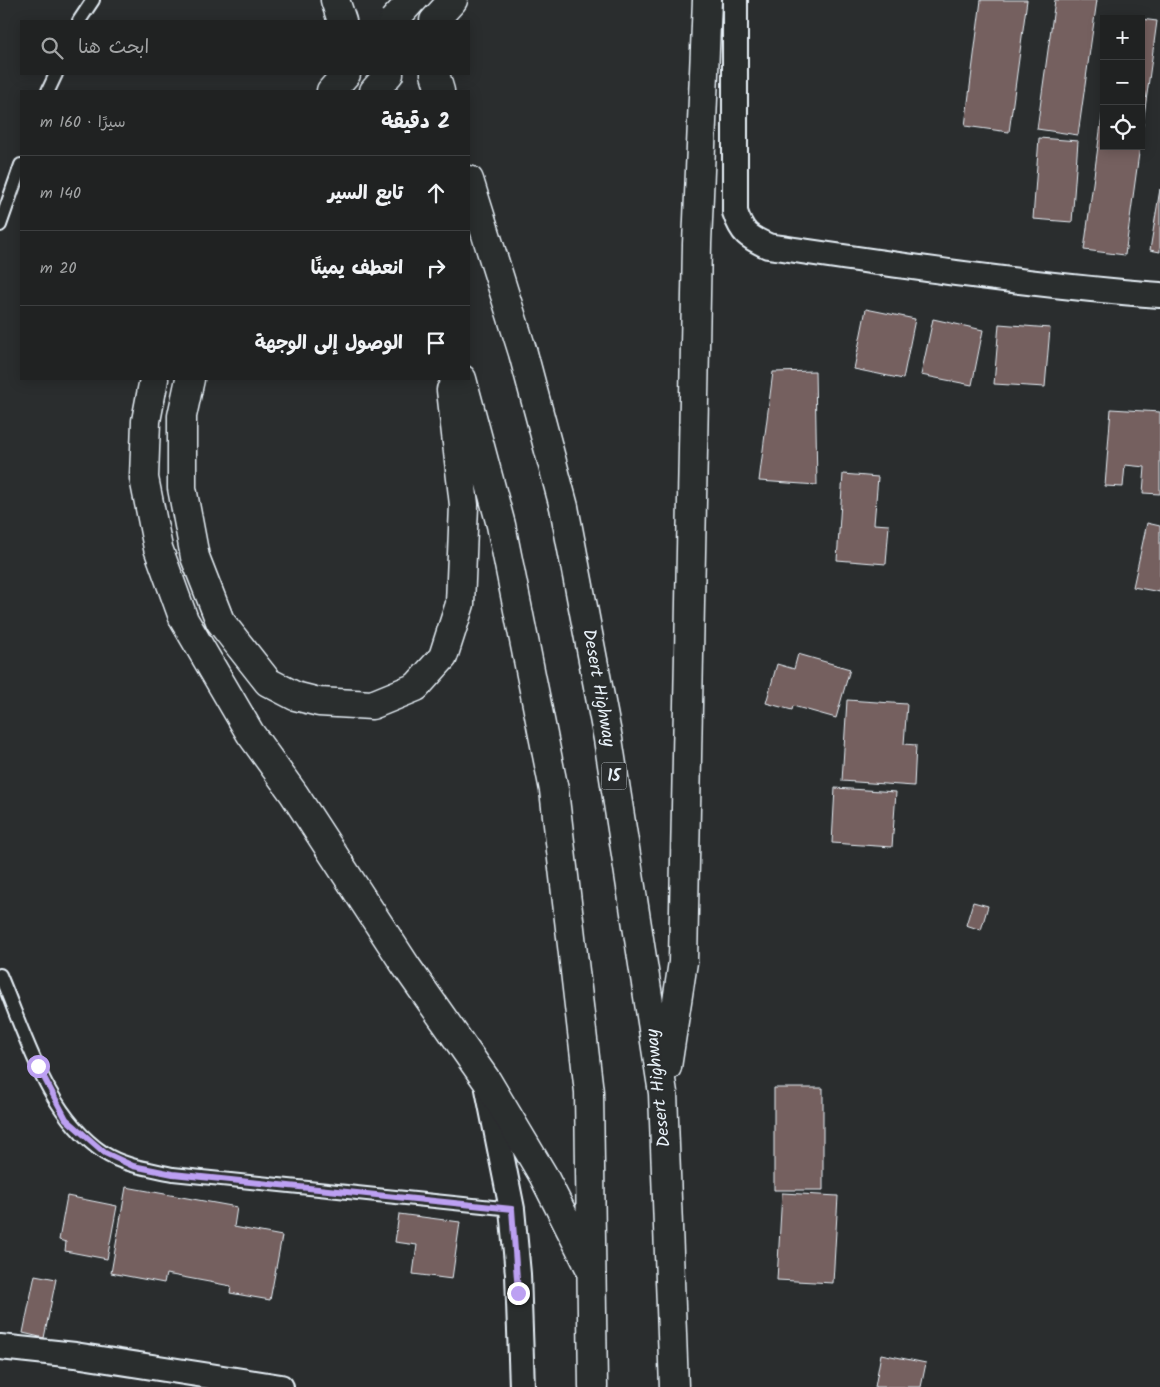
<!DOCTYPE html>
<html lang="ar">
<head>
<meta charset="utf-8">
<style>
	:root { --surface:#202222; --page:#2d2f2f; --text:#f1f3f6; --muted:#a2a4a5; --line:#3d3f40 }
	body { margin:0; font-family:Kalam,"Playpen Sans Arabic",sans-serif; background:var(--page); color:var(--text); direction:rtl }
	.controls { position:absolute; right:15px; top:15px; display:grid; overflow:hidden; border-radius:0px; box-shadow:0 2px 12px #0003 }
	.controls button { width:45px; height:45px; display:grid; place-items:center; padding:0; border:0; border-bottom:1px solid var(--line); background:var(--surface); color:var(--text); font:25px sans-serif }
	.stop { position:absolute; width:15px; height:15px; margin:-11px; border:4px solid #bca0f2; border-radius:50%; background:#fff }
	.stop.end { background:#bca0f2; border-color:#fff; box-shadow:0 1px 5px #0008 }
	.list { margin:0; padding:0; list-style:none }
	h2 { display:flex; justify-content:space-between; align-items:center; height:65px; margin:0; padding:0 20px; font-size:21px }
	h2 small { font-size:16px; font-weight:400; color:var(--muted) }
	.list li { display:grid; grid-template-columns:32px 1fr auto; gap:15px; align-items:center; box-sizing:border-box; height:75px; padding:0 20px; border-top:1px solid var(--line) }
	.list b { display:block; font-size:19px; white-space:nowrap }
	.list em { font-size:16px; font-style:normal; color:var(--muted) }
	.icon { flex:none; width:28px; height:28px; fill:none; stroke:currentColor; stroke-width:2; stroke-linecap:round; stroke-linejoin:round }
	.map { position:relative; flex:none; width:1160px; height:1387px; overflow:hidden; direction:ltr }
	.search { position:absolute; background:var(--surface); box-shadow:0 2px 12px #0003; left:20px; top:20px; width:450px; height:55px; display:flex; align-items:center; gap:12px; box-sizing:border-box; padding:0 18px; border-radius:0px; color:var(--muted); font-size:19px }
	.panel { position:absolute; background:var(--surface); box-shadow:0 2px 12px #0003; left:20px; top:90px; width:450px; height:290px; border-radius:0px; direction:rtl }
	.map>svg:first-child { display:block }
	.building { fill:#74605f; stroke:#e8f1f8 }
	.lines { fill:none; stroke-linecap:round; stroke-linejoin:round }
	.lane-casing { stroke:#e8f1f8; stroke-width:16 }
	.street-casing { stroke:#e8f1f8; stroke-width:28 }
	.highway-casing { stroke:#e8f1f8; stroke-width:31 }
	.lane { stroke:#2a2d2e; stroke-width:12 }
	.street { stroke:#2a2d2e; stroke-width:24 }
	.highway { stroke:#2a2d2e; stroke-width:28 }
	.highway-bridge-casing { stroke:#e8f1f8; stroke-width:31; stroke-linecap:butt }
	.highway-bridge { stroke:#2a2d2e; stroke-width:28 }
	.route { stroke:#bca0f2; stroke-width:6 }
	.labels { text-anchor:middle; dominant-baseline:central; stroke-width:4; stroke-linejoin:round; paint-order:stroke }
	.shield { fill:#2a2d2e; stroke:#afb6bb; stroke-width:1 }
	.shield-label { font-size:16px; font-weight:bold; fill:#e8f1f8 }
	.street-label { font-size:18px; fill:#e8f1f8; stroke:#2a2d2e }
</style>
</head>
<body>
<div class="map">
<svg width="1160" height="1387" viewBox="0 0 1160 1387">
	<rect width="100%" height="100%" fill="#2a2d2e"/>
	<filter id="ink" filterUnits="userSpaceOnUse"><feTurbulence type="fractalNoise" baseFrequency=".02" numOctaves="2"/><feDisplacementMap in="SourceGraphic" scale="10" xChannelSelector="R" yChannelSelector="G"/><feConvolveMatrix kernelMatrix="1 2 1 2 8 2 1 2 1" color-interpolation-filters="sRGB"/></filter>
	<g filter="url(#ink)">
		<!-- building -->
		<path class="building" d="M981 0H1027L1009 132 965 126Z
			M1055 0H1097L1078 135 1037 129Z
			M1141 19 1157 21 1141 138Z
			M1104 102V146H1140L1125 255 1084 250Z
			M1039 138 1078 141 1072 222 1033 219Z
			M1160 189V252L1150 250Z
			M866 309 915 319 903 379 854 369Z
			M933 319 983 330 972 385 921 375Z
			M999 324 1050 328 1045 387 994 384Z
			M815 371 817 485 759 481 773 372Z
			M1111 409 1160 412V494L1143 493 1145 467 1125 465 1123 487 1105 486Z
			M843 474 878 477 874 524 889 525 886 564 837 560Z
			M1147 523 1160 526V592L1133 587Z
			M798 654 850 669 836 718 793 706 792 710 766 703 777 664 794 669Z
			M847 700 907 704 904 744 916 745 914 786 842 781Z
			M835 788 896 792 892 847 832 843Z
			M973 902 988 906 981 930 966 925Z
			M774 1088H823V1190H774Z
			M126 1187 237 1207 234 1227 282 1236 270 1300 230 1293 231 1286 166 1274 164 1283 111 1273Z
			M782 1193 838 1196 833 1283 777 1280Z
			M67 1196 117 1206 107 1259 65 1251 66 1242 59 1240Z
			M399 1214 460 1222 452 1279 413 1274 417 1245 395 1242Z
			M35 1275 56 1279 44 1338 23 1333Z
			M881 1354 926 1363 921 1387H875Z"/>
		<g class="lines">
			<!-- lane casing -->
			<g class="lane-casing">
				<path id="lane" d="M79 21 93 0
					M48 91 56 74
					M0 225 21 165
					M0 975C26 1036 47 1115 104 1153 124 1166 151 1169 173 1174L512 1209"/>
			</g>
			<!-- street casing -->
			<g class="street-casing">
				<path id="street" d="M735 0V212C742 233 748 237 768 246 898 265 1028 285 1160 295
					M488 1089 512 1209 518 1274 522 1387
					M0 1347 75 1355 281 1387"/>
			</g>
			<!-- highway casing -->
			<g class="highway-casing">
				<path id="highway" d="M335 0 342 21
					M434 21 453 0
					M435 74 440 91
					M331 91 346 74
					M374 91 389 74
					M469 180 523 353 564 507 608 739 663 1093 674 1387
					M154 379 146 421 144 478 158 548 184 620 250 733 294 794 406 966 487 1081 543 1175 589 1266
					M190 379 182 416V488L195 557 220 621 268 682 295 696 319 702 372 705 416 687 443 657 460 604 464 505 451 390
					M462 379 501 525 554 790 589 1092 593 1387
					M667 1067 683 962 697 244 707 0"/>
			</g>
			<!-- lane -->
			<use href="#lane" class="lane"/>
			<!-- street -->
			<use href="#street" class="street"/>
			<!-- highway -->
			<use href="#highway" class="highway"/>
			<!-- highway-bridge casing -->
			<g class="highway-bridge-casing">
				<path id="highway-bridge" d="M393 21 412 0"/>
			</g>
			<!-- highway-bridge -->
			<use href="#highway-bridge" class="highway-bridge"/>
		</g>
	</g>
	<g class="lines" filter="url(#ink)">
		<!-- route -->
		<path class="route" d="M38 1066 66 1119 105 1153 133 1166 173 1174 512 1209 518 1293"/>
	</g>
	<g class="labels">
		<!-- shield labels -->
		<rect class="shield" x="601.5" y="762.5" width="25" height="27" rx="4"/>
		<g class="shield-label">
			<text x="614" y="776">15</text>
		</g>
		<!-- street labels -->
		<g class="street-label">
			<text transform="translate(598 688) rotate(80)">Desert Highway</text>
			<text transform="translate(659 1088) rotate(-96)">Desert Highway</text>
		</g>
	</g>
</svg>
<div class="controls">
<button>+</button>
<button>−</button>
<button><svg class="icon" aria-label="locate" viewBox="0 0 24 24"><circle cx="12" cy="12" r="6"/><path d="M12 2v4M12 18v4M2 12h4M18 12h4"/></svg></button>
</div>
<div class="stop" style="left:38px;top:1066px"></div>
<div class="stop end" style="left:518px;top:1293px"></div>
<div class="search"><svg class="icon" aria-label="search" viewBox="0 0 24 24"><circle cx="10" cy="10" r="6"/><path d="M15 15l6 6"/></svg>ابحث هنا</div>
<section class="panel">
<h2>2 دقيقة<small>سيرًا · 160 m</small></h2>
<ul class="list">
<li><svg class="icon" aria-label="ahead" viewBox="0 0 24 24"><path d="M12 20V5M6 11l6-6 6 6"/></svg><div><b>تابع السير</b></div><em>140 m</em></li>
<li><svg class="icon" aria-label="right" viewBox="0 0 24 24"><path d="M7 20v-9h11M14 6l5 5-5 5"/></svg><div><b>انعطف يمينًا</b></div><em>20 m</em></li>
<li><svg class="icon" aria-label="arrive" viewBox="0 0 24 24"><path d="M6 21V4h12l-3 4 3 4H6"/></svg><div><b>الوصول إلى الوجهة</b></div></li>
</ul>
</section>
</div>
</body>
</html>
